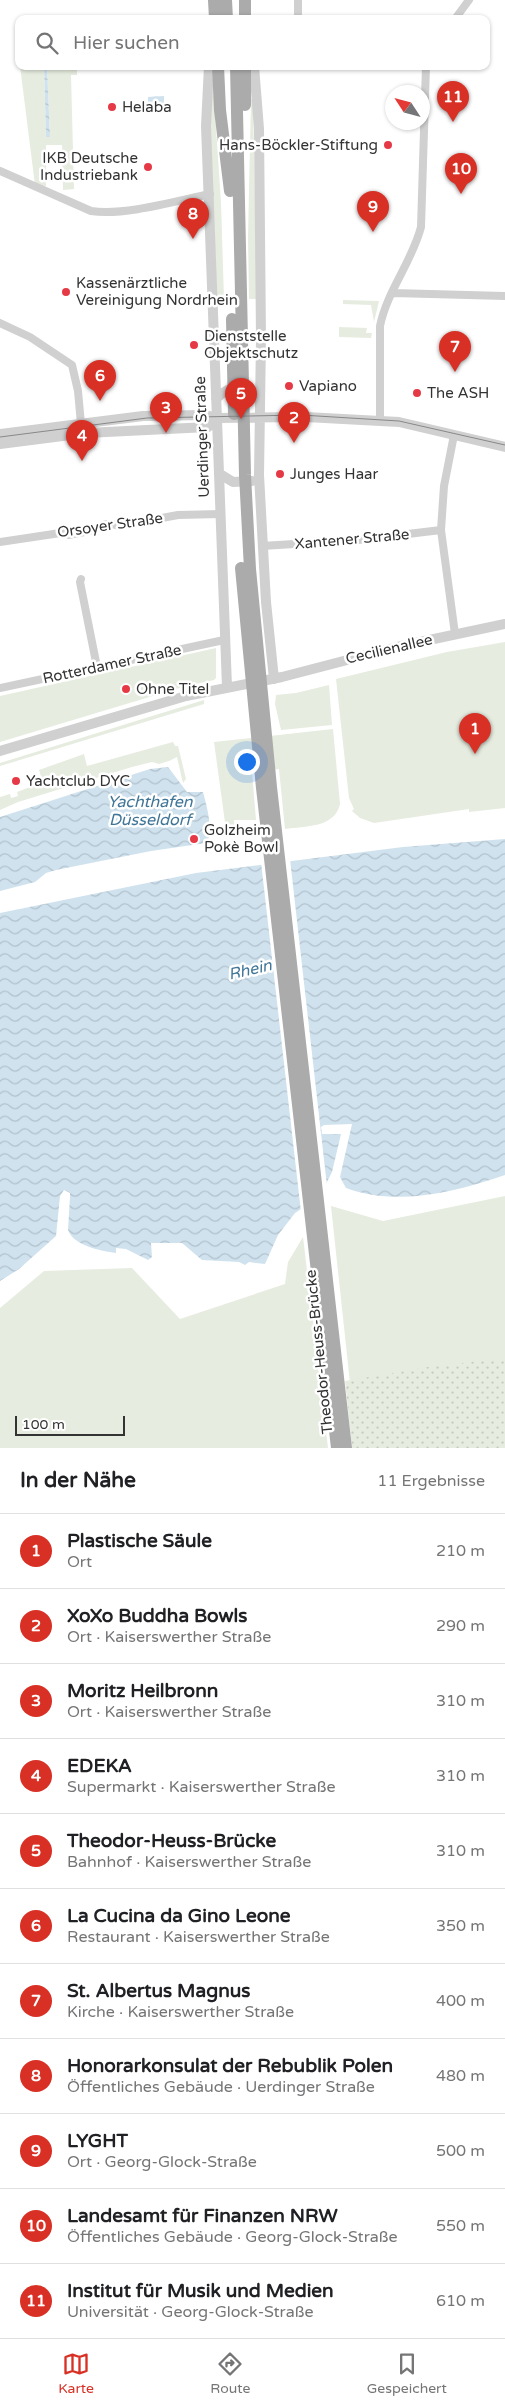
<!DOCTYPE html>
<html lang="de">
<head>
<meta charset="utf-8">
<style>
	:root { --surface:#fff; --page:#f2f2f2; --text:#202124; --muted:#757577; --line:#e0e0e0; --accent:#d93025 }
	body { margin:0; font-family:"Varela Round",sans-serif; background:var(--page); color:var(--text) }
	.compass { position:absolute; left:385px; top:85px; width:45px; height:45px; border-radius:50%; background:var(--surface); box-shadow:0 1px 4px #0004; rotate:306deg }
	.scale { position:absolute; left:15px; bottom:12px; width:110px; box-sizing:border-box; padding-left:5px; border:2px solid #333; border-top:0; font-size:14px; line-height:18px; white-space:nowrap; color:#333; -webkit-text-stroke:4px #fff; paint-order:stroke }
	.you { position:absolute; left:246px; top:761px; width:18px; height:18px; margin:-12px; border:4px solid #fff; border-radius:50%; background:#1a73e8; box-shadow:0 0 0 8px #1a73e833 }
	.badge { display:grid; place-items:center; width:32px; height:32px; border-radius:50%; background:var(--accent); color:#fff; font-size:16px; font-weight:700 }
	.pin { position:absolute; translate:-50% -41px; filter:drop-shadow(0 1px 2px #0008) }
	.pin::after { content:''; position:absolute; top:26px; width:18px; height:15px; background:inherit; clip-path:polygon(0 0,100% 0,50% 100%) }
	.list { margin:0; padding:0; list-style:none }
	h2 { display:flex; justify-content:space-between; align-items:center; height:65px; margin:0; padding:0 20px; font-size:21px }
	h2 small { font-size:16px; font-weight:400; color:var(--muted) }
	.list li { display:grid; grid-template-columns:32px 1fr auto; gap:15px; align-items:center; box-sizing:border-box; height:75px; padding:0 20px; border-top:1px solid var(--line) }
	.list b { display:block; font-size:19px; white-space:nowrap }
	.list p { margin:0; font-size:16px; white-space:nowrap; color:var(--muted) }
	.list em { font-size:16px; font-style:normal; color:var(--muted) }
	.icon { flex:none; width:28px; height:28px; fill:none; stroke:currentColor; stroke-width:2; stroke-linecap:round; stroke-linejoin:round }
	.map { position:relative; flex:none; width:505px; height:1448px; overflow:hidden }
	.search { position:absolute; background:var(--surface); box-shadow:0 1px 4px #0004; left:15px; right:15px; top:15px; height:55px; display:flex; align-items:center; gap:12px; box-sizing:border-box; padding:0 18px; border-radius:10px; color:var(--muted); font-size:19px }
	.sheet { height:890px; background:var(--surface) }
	nav { display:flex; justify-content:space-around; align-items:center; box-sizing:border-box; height:70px; border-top:1px solid var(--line); background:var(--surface); font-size:14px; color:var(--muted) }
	nav a { display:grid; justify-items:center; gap:2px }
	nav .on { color:var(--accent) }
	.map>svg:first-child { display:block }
	.green { fill:#e6ecdf }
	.garden { fill:url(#garden-dots) }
	.water { fill:url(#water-waves) }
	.pier { fill:#fff }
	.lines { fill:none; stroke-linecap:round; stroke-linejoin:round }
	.minor { stroke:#d0d0d0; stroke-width:8 }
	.tertiary { stroke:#d0d0d0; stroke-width:10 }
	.primary { stroke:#ababab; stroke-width:12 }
	.tram { stroke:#888; stroke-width:1 }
	.poi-dot { fill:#e63946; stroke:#fff; stroke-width:2 }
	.labels { text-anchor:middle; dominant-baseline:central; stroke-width:5; stroke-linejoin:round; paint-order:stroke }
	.poi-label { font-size:15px; fill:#333; stroke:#fff; text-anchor:start }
	.street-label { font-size:15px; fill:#333; stroke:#fff }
	.water-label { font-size:16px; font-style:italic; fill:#3f7597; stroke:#fff }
</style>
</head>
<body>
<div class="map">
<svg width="505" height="1448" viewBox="0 0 505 1448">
	<defs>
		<pattern id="garden-dots" width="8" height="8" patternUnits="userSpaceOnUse" patternTransform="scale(1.25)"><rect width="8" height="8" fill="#e6ecdf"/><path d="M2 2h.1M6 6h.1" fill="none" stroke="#c6cbc0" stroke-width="1.8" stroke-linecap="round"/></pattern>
		<pattern id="water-waves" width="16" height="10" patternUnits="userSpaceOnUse" patternTransform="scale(1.25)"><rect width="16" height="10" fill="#cfe2ee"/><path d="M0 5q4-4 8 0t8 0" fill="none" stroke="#b2c2cd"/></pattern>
	</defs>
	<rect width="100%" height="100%" fill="#fff"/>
	<!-- green -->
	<path class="green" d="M20 66H44L46 137 50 136 47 66H71L77 69V75H71L74 189 63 190 62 145H46V186L35 185Z
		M213 83 221 203 224 300 217 301 210 122Z
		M251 99H253L257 299H249L248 237Z
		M343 300 379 301 374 322 371 305 343 304Z
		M339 327 367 328 366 333H372L371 338 339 337Z
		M505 642V808L469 812V809L374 823 360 818 352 811 354 809 349 798 336 679 447 652Z
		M216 648V678L214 680 186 686 0 742V696Z
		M329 685 332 725 281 730 275 704 276 695 296 693Z
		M204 700V704L0 766V763Z
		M333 729 340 804C335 828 305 826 285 829L279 769 252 772 256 820H234L235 835 227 837 214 742Z
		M173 742 175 746H178L186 779 183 783 177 757 169 761 159 764 152 762 132 767 18 802 0 810V797L10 794 11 798 18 796 17 792 43 782 39 770 84 754 87 766Z
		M505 1196V1448H357L331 1206 383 1221Z
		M303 1237 328 1448H0V1308L44 1271 132 1268 180 1319 285 1284 288 1262Z"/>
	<!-- garden -->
	<path class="garden" d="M505 1358V1448H352L345 1381 428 1367Z"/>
	<!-- water -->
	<path class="water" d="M44 66H47L50 137H46Z
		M164 96V112H148V97Z
		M168 767 187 792H203C206 803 215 835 206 843L151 851 56 870 46 873 35 882 0 891V817L150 769Z
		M505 839V1175C455 1192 397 1207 346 1188L340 1177 352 1124 324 1125 321 1127 322 1134H341L332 1172 324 1188 313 1201 295 1213 278 1235 265 1264 249 1262 245 1265 239 1262 202 1260 182 1243H151L152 1257 148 1260 126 1249 116 1248V1253C101 1251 74 1246 68 1230L70 1197V1193L64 1190 60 1196 56 1236 19 1269 0 1281V913L196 873 403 847Z"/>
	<!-- pier -->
	<path class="pier" d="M290 859 327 1186 314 1203 301 1212 261 862Z"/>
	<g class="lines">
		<!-- minor -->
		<path class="minor" d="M298 19V0
			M455 19 469 0
			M0 171 91 211C124 216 176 201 210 194
			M393 293 505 296
			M0 323 30 337 72 365 78 391 81 424
			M380 421V326C387 291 412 262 421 227L426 66
			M454 435 444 486 441 530 455 634
			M0 542 67 532 69 535C75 533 83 533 89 531 100 526 107 521 119 526L178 515 221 514
			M262 546 358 540 441 530
			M81 579 80 582 97 667
			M0 688 224 640"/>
		<!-- tertiary -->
		<path class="tertiary" d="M209 66 206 126 227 687
			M254 66 259 129 261 338 259 475 266 602 274 679
			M216 399C230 384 249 381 260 400
			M0 434 143 416 204 415 218 418 306 417 399 422 505 447
			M0 444 86 433 208 427 218 418
			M220 474 233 482 252 481
			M0 751 186 696 282 677 401 646 505 624"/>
		<!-- primary -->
		<path class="primary" d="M214 0 215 19
			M226 0 227 19
			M245 0V19
			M218 66 220 110 230 191
			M236 66 245 475 250 569 271 787 346 1448
			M245 66V105
			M232 319 234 414
			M241 568 262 788 337 1448"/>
		<!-- tram -->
		<path class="tram" d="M0 437 147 418 301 415 399 421 505 445"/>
	</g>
	<!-- markers -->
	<g class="poi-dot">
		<circle cx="112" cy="107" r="5"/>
		<circle cx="388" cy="145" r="5"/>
		<circle cx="148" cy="167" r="5"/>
		<circle cx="66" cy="292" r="5"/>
		<circle cx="194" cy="345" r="5"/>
		<circle cx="289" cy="386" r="5"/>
		<circle cx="417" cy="393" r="5"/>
		<circle cx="280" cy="474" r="5"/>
		<circle cx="126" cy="689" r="5"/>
		<circle cx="16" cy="781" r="5"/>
		<circle cx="194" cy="839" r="5"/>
	</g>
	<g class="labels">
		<!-- poi labels -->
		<g class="poi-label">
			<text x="122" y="107">Helaba</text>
			<text x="378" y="145" text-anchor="end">Hans-Böckler-Stiftung</text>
			<text x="138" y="158" text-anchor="end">IKB Deutsche<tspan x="138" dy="17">Industriebank</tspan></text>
			<text x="76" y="283">Kassenärztliche<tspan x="76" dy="17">Vereinigung Nordrhein</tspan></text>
			<text x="204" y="336">Dienststelle<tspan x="204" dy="17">Objektschutz</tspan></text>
			<text x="299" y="386">Vapiano</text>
			<text x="427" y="393">The ASH</text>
			<text x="290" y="474">Junges Haar</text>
			<text x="136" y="689">Ohne Titel</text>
			<text x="26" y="781">Yachtclub DYC</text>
			<text x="204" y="830">Golzheim<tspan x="204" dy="17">Pokè Bowl</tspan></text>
		</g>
		<!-- street labels -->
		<g class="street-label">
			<text transform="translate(202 437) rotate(-92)">Uerdinger Straße</text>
			<text transform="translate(110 525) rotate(-8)">Orsoyer Straße</text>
			<text transform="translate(352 539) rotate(-5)">Xantener Straße</text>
			<text transform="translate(389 649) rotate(-13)">Cecilienallee</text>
			<text transform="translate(112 664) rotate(-12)">Rotterdamer Straße</text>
			<text transform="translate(319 1352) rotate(-96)">Theodor-Heuss-Brücke</text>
		</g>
		<!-- water labels -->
		<g class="water-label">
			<text x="150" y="802">Yachthafen<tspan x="150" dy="18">Düsseldorf</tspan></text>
			<text transform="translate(250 970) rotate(-13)">Rhein</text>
		</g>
	</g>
</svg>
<svg class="compass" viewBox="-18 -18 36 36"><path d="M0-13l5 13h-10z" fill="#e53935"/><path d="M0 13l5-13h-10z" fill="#757577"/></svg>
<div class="scale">100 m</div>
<div class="you"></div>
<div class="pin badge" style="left:475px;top:754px">1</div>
<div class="pin badge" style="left:294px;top:443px">2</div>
<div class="pin badge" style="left:166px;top:433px">3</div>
<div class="pin badge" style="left:82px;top:461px">4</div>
<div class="pin badge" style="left:241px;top:419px">5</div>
<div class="pin badge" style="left:100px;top:401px">6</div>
<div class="pin badge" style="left:455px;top:372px">7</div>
<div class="pin badge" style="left:193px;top:239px">8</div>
<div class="pin badge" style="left:373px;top:232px">9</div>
<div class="pin badge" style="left:461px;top:194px">10</div>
<div class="pin badge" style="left:453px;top:122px">11</div>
<div class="search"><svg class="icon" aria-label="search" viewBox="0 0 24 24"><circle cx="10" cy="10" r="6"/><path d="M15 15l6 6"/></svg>Hier suchen</div>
</div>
<section class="sheet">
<h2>In der Nähe<small>11 Ergebnisse</small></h2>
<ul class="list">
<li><span class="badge">1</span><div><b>Plastische Säule</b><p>Ort</p></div><em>210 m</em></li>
<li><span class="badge">2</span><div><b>XoXo Buddha Bowls</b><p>Ort · Kaiserswerther Straße</p></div><em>290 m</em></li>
<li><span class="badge">3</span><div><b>Moritz Heilbronn</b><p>Ort · Kaiserswerther Straße</p></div><em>310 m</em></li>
<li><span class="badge">4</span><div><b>EDEKA</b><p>Supermarkt · Kaiserswerther Straße</p></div><em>310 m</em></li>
<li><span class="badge">5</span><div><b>Theodor-Heuss-Brücke</b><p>Bahnhof · Kaiserswerther Straße</p></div><em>310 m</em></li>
<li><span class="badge">6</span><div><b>La Cucina da Gino Leone</b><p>Restaurant · Kaiserswerther Straße</p></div><em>350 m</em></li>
<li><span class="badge">7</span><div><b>St. Albertus Magnus</b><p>Kirche · Kaiserswerther Straße</p></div><em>400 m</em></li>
<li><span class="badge">8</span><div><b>Honorarkonsulat der Rebublik Polen</b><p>Öffentliches Gebäude · Uerdinger Straße</p></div><em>480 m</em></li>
<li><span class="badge">9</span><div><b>LYGHT</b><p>Ort · Georg-Glock-Straße</p></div><em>500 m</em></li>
<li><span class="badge">10</span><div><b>Landesamt für Finanzen NRW</b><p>Öffentliches Gebäude · Georg-Glock-Straße</p></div><em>550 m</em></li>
<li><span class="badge">11</span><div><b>Institut für Musik und Medien</b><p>Universität · Georg-Glock-Straße</p></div><em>610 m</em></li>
</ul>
</section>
<nav>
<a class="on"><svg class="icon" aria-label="map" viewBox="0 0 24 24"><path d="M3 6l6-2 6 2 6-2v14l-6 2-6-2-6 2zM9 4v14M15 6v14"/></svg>Karte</a>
<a><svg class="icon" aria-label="directions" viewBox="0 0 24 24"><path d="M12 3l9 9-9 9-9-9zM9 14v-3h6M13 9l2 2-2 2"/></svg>Route</a>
<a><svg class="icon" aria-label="saved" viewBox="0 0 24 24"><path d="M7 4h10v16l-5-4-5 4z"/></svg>Gespeichert</a>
</nav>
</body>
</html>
